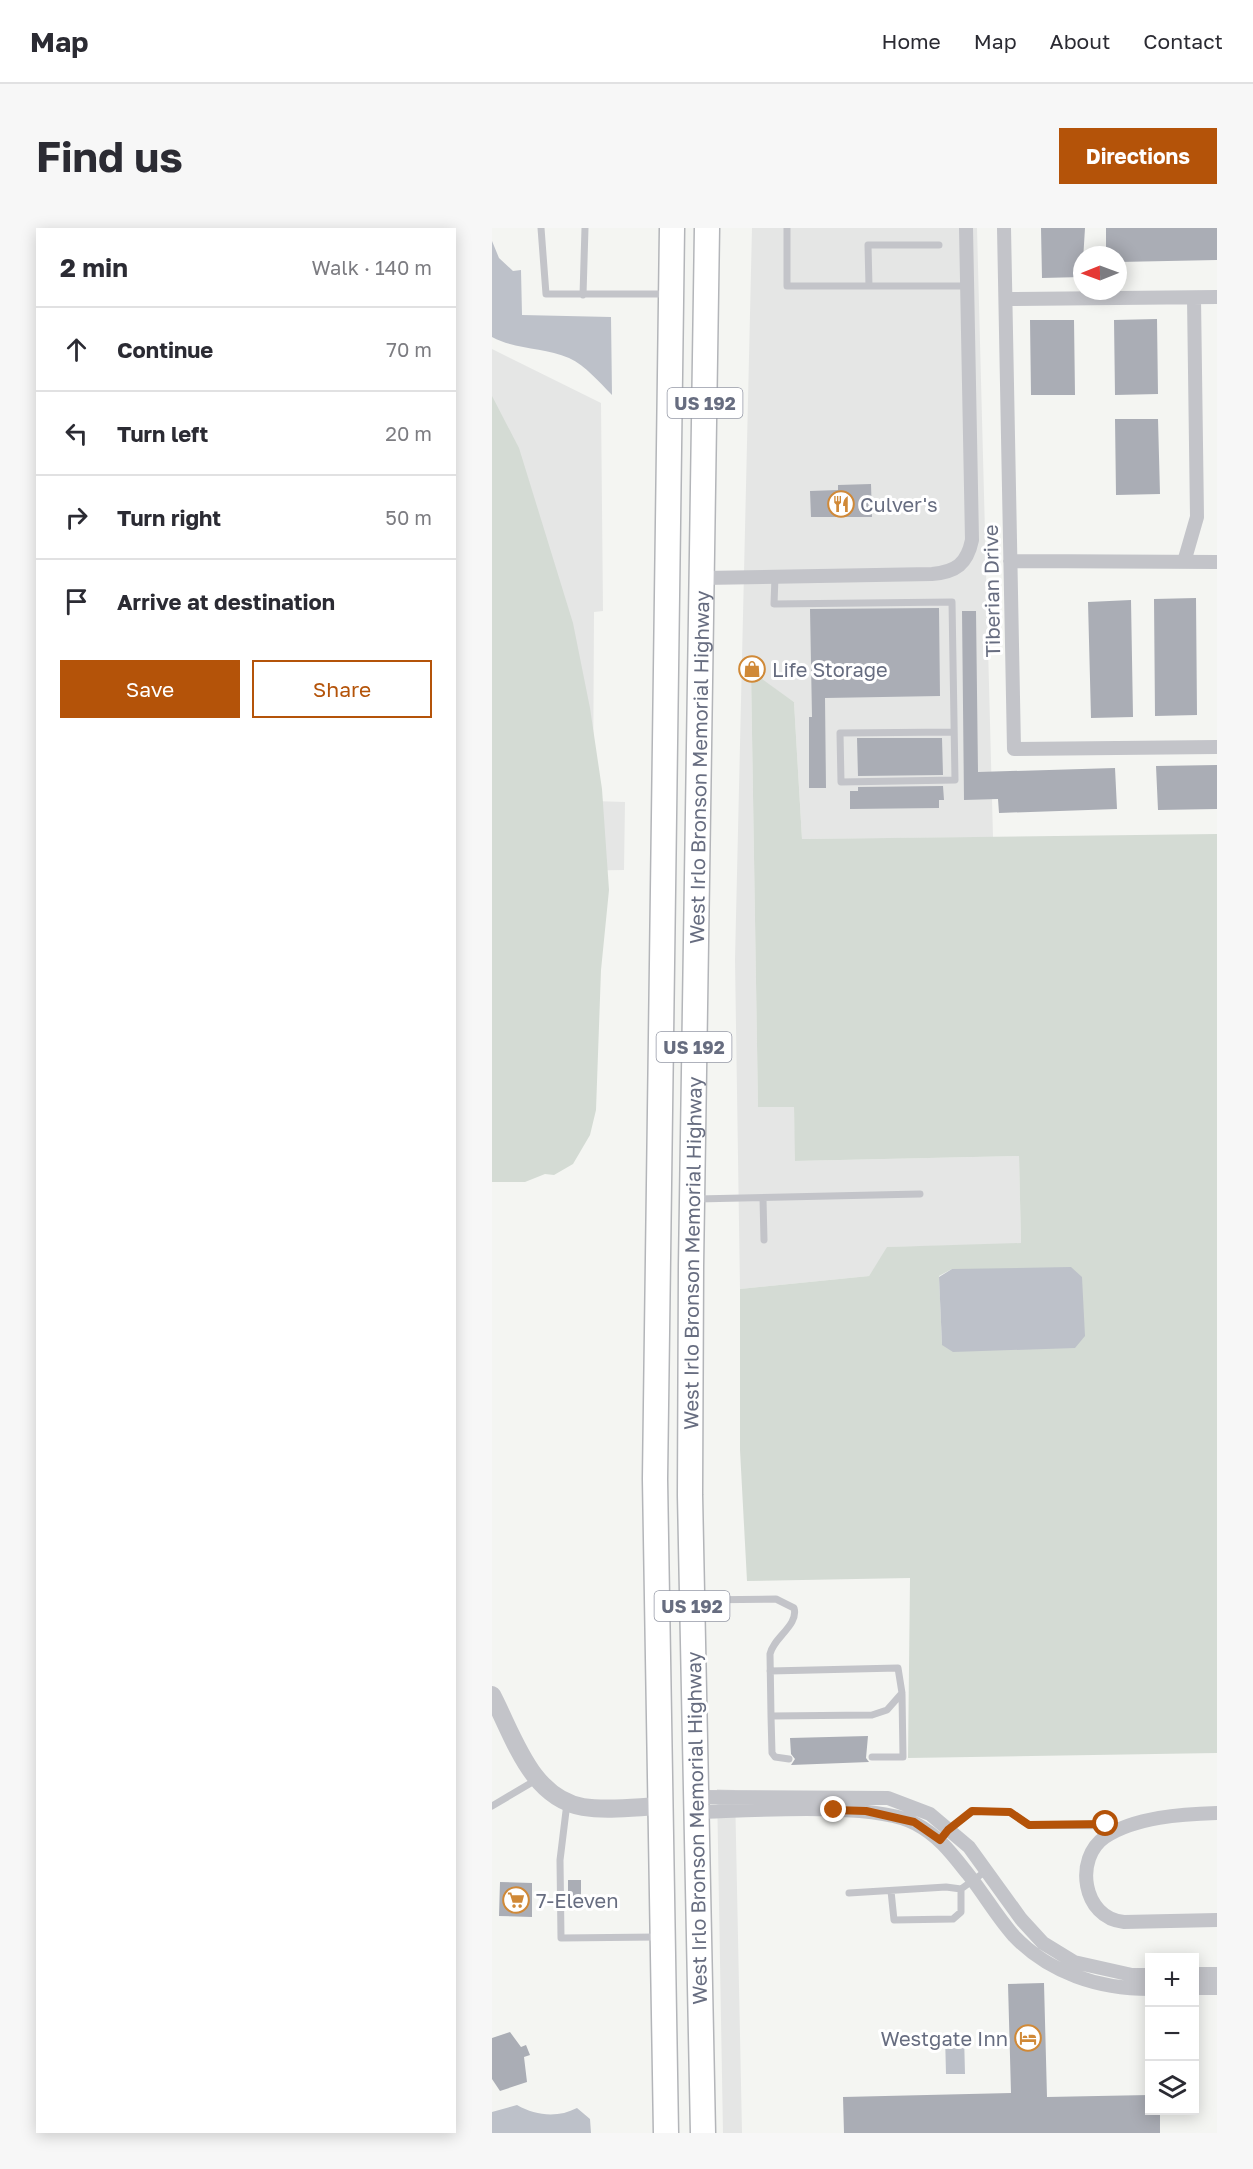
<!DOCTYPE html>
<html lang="en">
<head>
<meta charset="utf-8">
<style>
	:root { --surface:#fff; --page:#f7f7f7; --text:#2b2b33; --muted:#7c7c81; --line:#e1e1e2; --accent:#b45309 }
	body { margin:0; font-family:"Golos Text",sans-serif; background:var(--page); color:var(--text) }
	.controls { position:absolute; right:18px; bottom:18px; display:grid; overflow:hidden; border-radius:0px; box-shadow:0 3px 15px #0003 }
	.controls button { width:54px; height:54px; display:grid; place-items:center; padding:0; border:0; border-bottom:2px solid var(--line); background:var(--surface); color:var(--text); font:30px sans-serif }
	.compass { position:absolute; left:581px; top:18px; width:54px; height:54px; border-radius:50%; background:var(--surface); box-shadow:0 3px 15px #0003; rotate:269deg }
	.stop { position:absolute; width:18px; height:18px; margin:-14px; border:4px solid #b45309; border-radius:50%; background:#fff }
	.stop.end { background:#b45309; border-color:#fff; box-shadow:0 2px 6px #0008 }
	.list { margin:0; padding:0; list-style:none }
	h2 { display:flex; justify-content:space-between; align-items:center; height:78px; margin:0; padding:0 24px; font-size:26px }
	h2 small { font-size:20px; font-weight:400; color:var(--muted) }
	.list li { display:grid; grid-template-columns:39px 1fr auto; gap:18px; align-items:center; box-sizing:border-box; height:84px; padding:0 24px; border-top:2px solid var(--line) }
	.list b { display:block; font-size:22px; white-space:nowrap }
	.list em { font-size:20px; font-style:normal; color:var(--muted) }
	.actions { display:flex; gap:12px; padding:18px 24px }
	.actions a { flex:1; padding:14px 0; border:2px solid var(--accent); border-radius:0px; text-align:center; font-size:21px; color:var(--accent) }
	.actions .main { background:var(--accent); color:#fff }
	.icon { flex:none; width:33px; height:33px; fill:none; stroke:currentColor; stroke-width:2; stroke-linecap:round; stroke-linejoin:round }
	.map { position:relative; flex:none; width:725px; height:1905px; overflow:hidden; border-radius:0px }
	header { display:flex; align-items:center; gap:36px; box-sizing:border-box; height:84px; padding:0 30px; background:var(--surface); border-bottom:2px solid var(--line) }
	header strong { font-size:28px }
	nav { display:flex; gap:33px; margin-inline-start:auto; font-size:21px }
	.intro { display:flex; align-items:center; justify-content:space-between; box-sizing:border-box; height:144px; padding:0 36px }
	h1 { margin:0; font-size:42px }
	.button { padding:15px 27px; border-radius:0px; background:var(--accent); color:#fff; font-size:21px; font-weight:700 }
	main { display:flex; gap:36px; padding:0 36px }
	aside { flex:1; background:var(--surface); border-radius:0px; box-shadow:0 3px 15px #0003 }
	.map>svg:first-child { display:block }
	.built { fill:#e5e6e5 }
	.green { fill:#d4dbd4; fill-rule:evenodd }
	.water { fill:#bdc1c9 }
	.building { fill:#aaadb5 }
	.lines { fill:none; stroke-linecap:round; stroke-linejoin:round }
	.trunk-casing { stroke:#b3b5b9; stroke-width:27 }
	.service { stroke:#c3c4c9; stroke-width:7 }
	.minor { stroke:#c3c4c9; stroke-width:14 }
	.tertiary { stroke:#c3c4c9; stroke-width:18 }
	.trunk { stroke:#fff; stroke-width:24 }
	.route { stroke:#b45309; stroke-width:8 }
	.labels { text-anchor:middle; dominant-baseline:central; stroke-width:6; stroke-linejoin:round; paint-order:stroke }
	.shield { fill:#fff; stroke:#9599a6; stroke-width:1.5 }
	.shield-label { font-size:18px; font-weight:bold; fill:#676d80 }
	.poi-label { font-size:20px; fill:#676d80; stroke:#fff; text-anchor:start }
	.street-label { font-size:20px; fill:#676d80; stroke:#fff }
</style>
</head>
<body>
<header>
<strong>Map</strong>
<nav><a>Home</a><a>Map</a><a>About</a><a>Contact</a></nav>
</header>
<div class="intro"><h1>Find us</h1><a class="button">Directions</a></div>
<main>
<aside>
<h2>2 min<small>Walk · 140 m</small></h2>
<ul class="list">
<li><svg class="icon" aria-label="ahead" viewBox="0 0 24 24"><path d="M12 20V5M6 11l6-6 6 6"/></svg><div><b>Continue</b></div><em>70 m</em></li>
<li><svg class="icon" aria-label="left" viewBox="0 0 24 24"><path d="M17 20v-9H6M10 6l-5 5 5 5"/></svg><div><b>Turn left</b></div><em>20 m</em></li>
<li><svg class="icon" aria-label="right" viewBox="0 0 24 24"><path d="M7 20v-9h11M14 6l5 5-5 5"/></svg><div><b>Turn right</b></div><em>50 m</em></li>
<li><svg class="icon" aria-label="arrive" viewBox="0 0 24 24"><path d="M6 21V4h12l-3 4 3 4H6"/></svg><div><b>Arrive at destination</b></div></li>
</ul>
<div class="actions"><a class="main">Save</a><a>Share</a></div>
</aside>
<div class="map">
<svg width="725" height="1905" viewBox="0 0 725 1905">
	<rect width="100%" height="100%" fill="#f4f5f2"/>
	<!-- built -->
	<path class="built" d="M260 0H485L501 609 310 611 302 474 259 444 266 879H302L304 933 527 928 529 1016 396 1019 377 1048 248 1061 243 732Z
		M0 121 109 175 111 383 102 384 101 573 133 574 132 642 0 644Z
		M225 1561 243 1562 250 1905H231Z"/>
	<!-- green -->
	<path class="green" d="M0 168 27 220 81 395 98 480 110 561 117 662 109 742 104 882 98 907 81 936 62 947 53 946 33 954H0Z
		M259 443 302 474 310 611 725 606V1525L416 1530 418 1350 255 1353 248 1222V1061L377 1048 395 1019 529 1015 527 928 303 933 302 879H266ZM460 1041 450 1117 447 1048Z"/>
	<!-- water -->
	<path class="water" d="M0 13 7 30 21 43 29 42 30 87 119 89 120 167C107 154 94 138 77 130 52 119 24 122 0 109Z
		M579 1039 590 1049 593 1108 583 1120 461 1124 450 1117 447 1049 460 1041Z
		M453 1807H472L473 1846H454Z
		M25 1877C44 1888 66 1890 85 1880L98 1891 99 1905H0V1884Z"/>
	<!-- building -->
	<path class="building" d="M549 0H593L590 49 550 50Z
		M614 0H725V32L626 34V27H614Z
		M665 91 666 166 623 167 622 92Z
		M538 92H582L583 167H539Z
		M623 191H666L668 266 624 267Z
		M379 256 380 289H319L318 263 346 262V257Z
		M704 370 705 487 663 488 662 371Z
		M639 372 641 489 599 490 596 374Z
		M447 380 448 468 333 470 334 560H317V489H320L318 381Z
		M470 383H484L486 544 623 540 625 581 507 585 506 571 472 572Z
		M365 510H450L451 547 366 548Z
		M725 537V581L666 582 664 538Z
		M451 558 452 572H447V580L358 581V563H366V559Z
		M376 1508 374 1530 377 1534 299 1537 303 1531 299 1526 298 1510Z
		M76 1652H89V1670H76Z
		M8 1654 40 1655V1689L7 1688Z
		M552 1755 555 1869 657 1867V1882H668V1905H352L351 1869 519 1865 516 1756Z
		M18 1804 29 1819 34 1817 38 1827 32 1829 35 1854 8 1863 0 1851V1810Z"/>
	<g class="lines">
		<!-- trunk casing -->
		<g class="trunk-casing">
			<g id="trunk">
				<path d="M174 1905 163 1251 180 0"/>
				<path id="s1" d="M211 1905 198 1267 199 1039 215 0"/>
			</g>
		</g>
		<!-- service -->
		<path class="service" d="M49 0 54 66H174
			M295 0V58H475
			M377 58 376 17H447
			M91 67 93 0
			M283 349 282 376 460 374 463 552 349 554 348 505 462 504
			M205 971 428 966
			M271 971 272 1012
			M203 1372 284 1371 302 1380C307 1397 281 1410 278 1426L279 1488 380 1487 395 1482 410 1465 406 1440 278 1443
			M279 1488 280 1525 283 1529 297 1531
			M380 1529H411L410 1466
			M75 1575 68 1632 69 1710 165 1709
			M0 1578 44 1552
			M456 1602 481 1583 518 1584 537 1597 629 1598
			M399 1663 402 1692 461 1691 469 1684V1661
			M357 1665 454 1659 469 1661 494 1643"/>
		<!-- minor -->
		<path class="minor" d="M512 0 522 521 725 519
			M514 71 725 69
			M518 333 725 334
			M692 334 705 289 702 70
			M211 350 440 346C464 344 475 336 480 312L474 0
			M203 1569 396 1570 438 1586 477 1619 529 1691 551 1715 582 1734 640 1747H658
			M203 1584C253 1583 385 1573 424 1596 447 1608 460 1626 476 1646 492 1666 505 1689 522 1708 557 1745 607 1761 658 1761
			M725 1585C690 1586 643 1589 613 1609 582 1630 590 1690 632 1694L725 1692
			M702 1746H725
			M702 1760H725"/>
		<!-- tertiary -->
		<path class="tertiary" d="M0 1467C22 1509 39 1570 91 1579 116 1583 144 1579 169 1578"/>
		<!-- trunk -->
		<use href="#trunk" class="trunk"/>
	</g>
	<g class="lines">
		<!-- route -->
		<path class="route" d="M342 1582 374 1583 422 1594 448 1612 456 1602 480 1583 518 1584 537 1597 614 1596"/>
	</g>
	<!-- icons -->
	<defs>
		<g id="restaurant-ring" transform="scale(1.35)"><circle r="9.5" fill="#fff" stroke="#d08937" stroke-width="1.5"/><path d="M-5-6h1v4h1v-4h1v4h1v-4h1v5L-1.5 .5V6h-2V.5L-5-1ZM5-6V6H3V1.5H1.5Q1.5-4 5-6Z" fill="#d08937"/></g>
		<g id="shop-ring" transform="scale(1.35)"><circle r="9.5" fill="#fff" stroke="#d08937" stroke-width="1.5"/><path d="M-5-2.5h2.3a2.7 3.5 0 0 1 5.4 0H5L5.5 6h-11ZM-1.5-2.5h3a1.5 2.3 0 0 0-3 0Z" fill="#d08937"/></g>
		<g id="supermarket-ring" transform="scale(1.35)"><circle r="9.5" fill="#fff" stroke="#d08937" stroke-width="1.5"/><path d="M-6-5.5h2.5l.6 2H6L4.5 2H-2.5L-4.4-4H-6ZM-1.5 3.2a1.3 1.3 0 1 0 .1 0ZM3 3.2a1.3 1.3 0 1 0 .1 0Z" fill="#d08937"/></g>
		<g id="hotel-ring" transform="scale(1.35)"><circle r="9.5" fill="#fff" stroke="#d08937" stroke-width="1.5"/><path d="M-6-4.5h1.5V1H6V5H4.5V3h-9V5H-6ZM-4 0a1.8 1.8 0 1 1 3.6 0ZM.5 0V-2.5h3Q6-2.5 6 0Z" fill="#d08937"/></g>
	</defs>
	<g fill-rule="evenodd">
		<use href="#restaurant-ring" x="349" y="276"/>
		<use href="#shop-ring" x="260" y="441"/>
		<use href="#supermarket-ring" x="24" y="1672"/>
		<use href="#hotel-ring" x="536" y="1810"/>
	</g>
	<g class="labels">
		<!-- shield labels -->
		<g class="shield">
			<rect x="175.5" y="160" width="75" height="30" rx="4.5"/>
			<rect x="164.5" y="804" width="75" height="30" rx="4.5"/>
			<rect x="162.5" y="1363" width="75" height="30" rx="4.5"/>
		</g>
		<g class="shield-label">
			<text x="213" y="175">US 192</text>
			<text x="202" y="819">US 192</text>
			<text x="200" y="1378">US 192</text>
		</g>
		<!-- poi labels -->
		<g class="poi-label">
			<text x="368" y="276">Culver's</text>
			<text x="280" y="441">Life Storage</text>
			<text x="44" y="1672">7-Eleven</text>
			<text x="516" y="1810" text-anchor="end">Westgate Inn</text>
		</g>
		<!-- street labels -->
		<g class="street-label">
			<text transform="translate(499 363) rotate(-91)">Tiberian Drive</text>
			<text stroke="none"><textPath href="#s1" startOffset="1366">West Irlo Bronson Memorial Highway</textPath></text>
			<text stroke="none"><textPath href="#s1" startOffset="880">West Irlo Bronson Memorial Highway</textPath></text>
			<text transform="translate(204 1600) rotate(-91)">West Irlo Bronson Memorial Highway</text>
		</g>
	</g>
</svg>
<div class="controls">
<button>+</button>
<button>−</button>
<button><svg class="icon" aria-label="layers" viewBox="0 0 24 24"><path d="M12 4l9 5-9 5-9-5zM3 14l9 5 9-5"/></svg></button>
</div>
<svg class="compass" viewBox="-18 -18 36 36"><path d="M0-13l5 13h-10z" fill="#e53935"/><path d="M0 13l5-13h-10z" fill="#7c7c81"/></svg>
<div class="stop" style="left:614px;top:1596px"></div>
<div class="stop end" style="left:342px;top:1582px"></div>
</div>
</main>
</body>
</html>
